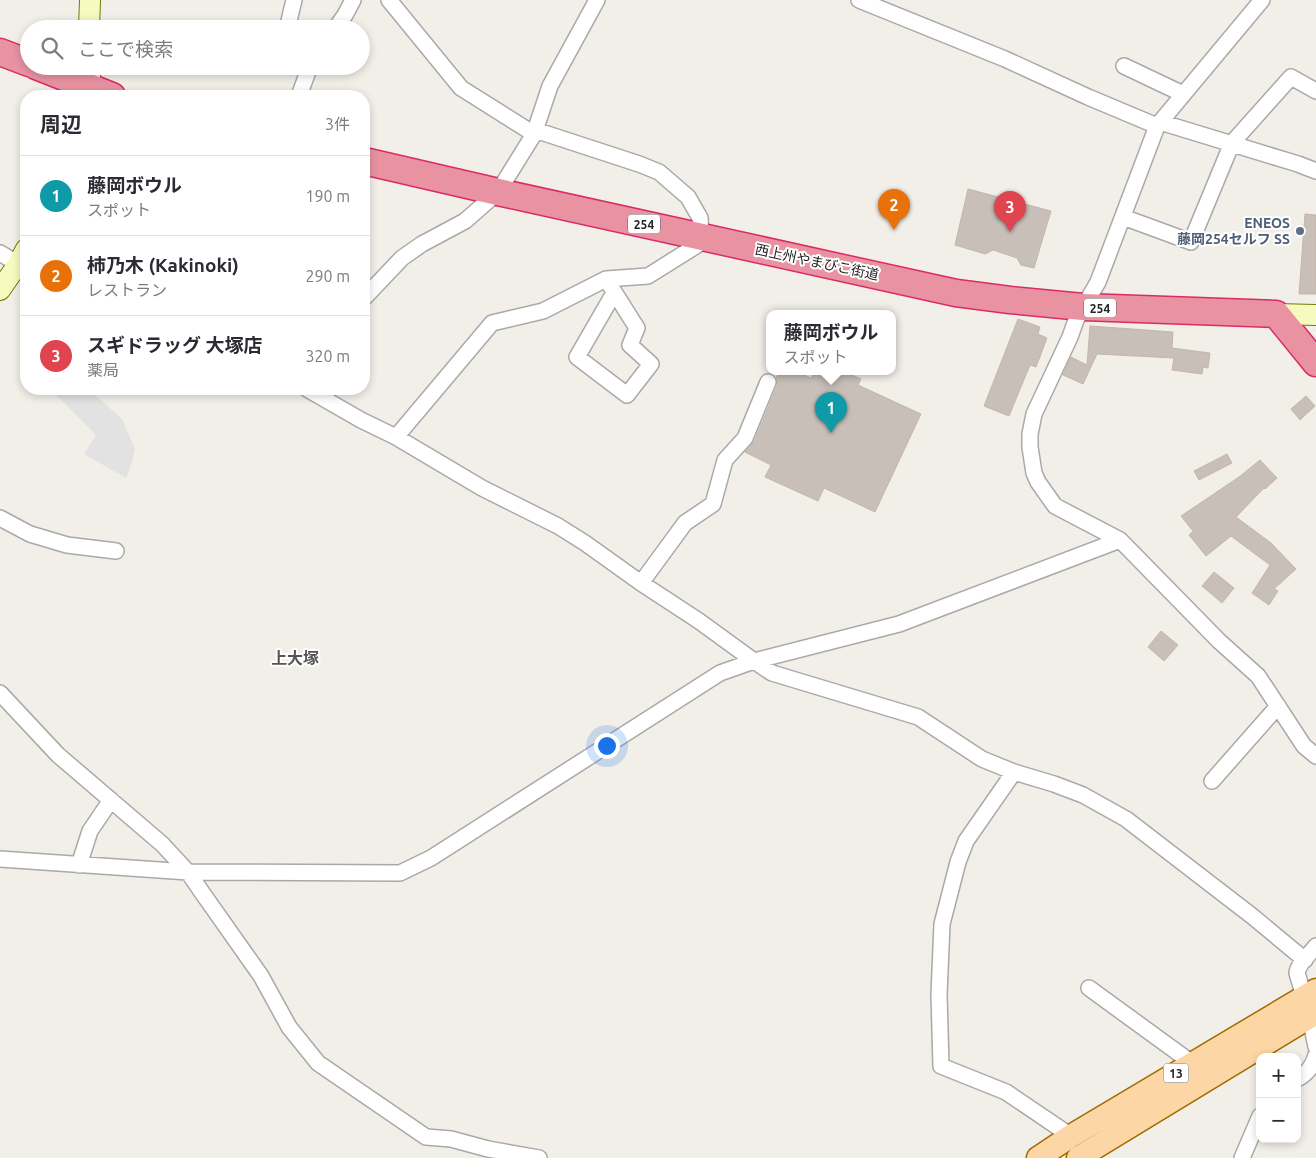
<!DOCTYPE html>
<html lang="ja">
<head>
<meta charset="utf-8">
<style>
	:root { --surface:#fff; --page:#f2f2f3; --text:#2b2b33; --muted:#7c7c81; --line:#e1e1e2; --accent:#0b8043 }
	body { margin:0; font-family:Ubuntu,"Noto Sans JP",sans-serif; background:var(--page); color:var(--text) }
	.controls { position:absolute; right:15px; bottom:15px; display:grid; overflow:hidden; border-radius:10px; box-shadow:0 2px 8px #0003 }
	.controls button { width:45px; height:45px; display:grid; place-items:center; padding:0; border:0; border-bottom:1px solid var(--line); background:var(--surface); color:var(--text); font:25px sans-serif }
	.you { position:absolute; left:606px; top:745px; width:18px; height:18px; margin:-12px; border:4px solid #fff; border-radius:50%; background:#1a73e8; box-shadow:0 0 0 8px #1a73e833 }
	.badge { display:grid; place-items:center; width:32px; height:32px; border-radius:50%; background:var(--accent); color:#fff; font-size:16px; font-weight:700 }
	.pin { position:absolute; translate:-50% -41px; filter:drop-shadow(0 1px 2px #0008) }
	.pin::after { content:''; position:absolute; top:26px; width:18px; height:15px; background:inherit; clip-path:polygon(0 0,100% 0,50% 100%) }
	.popup { position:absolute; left:766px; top:310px; width:130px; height:65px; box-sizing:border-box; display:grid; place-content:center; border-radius:10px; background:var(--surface); filter:drop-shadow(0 1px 4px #0005); font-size:16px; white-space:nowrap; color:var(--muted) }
	.popup b { font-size:19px; color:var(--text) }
	.popup::after { content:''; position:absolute; left:50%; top:100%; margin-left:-10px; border:10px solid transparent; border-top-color:var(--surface) }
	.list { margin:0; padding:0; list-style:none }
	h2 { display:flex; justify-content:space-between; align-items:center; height:65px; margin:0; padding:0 20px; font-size:21px }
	h2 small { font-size:16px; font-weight:400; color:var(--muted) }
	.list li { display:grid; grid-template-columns:32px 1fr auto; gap:15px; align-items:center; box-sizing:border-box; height:80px; padding:0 20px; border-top:1px solid var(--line) }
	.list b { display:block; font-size:19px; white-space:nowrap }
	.list p { margin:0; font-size:16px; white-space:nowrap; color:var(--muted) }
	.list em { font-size:16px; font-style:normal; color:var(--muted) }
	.icon { flex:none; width:28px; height:28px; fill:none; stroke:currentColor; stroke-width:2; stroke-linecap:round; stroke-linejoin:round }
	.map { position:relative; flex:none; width:1316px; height:1158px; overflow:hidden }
	.search { position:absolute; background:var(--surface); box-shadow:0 2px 8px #0003; left:20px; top:20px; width:350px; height:55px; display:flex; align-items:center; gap:12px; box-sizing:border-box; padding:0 18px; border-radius:28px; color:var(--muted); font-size:19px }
	.panel { position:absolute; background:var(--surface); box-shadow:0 2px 8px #0003; left:20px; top:90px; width:350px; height:305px; border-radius:20px }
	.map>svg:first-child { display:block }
	.parking { fill:#e2e2e2 }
	.building { fill:#c7bfb8; stroke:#c4b6ab }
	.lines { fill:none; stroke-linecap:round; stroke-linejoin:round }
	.street-casing { stroke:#a9a9a9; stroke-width:18 }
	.secondary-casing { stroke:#707d05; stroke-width:22 }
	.primary-casing { stroke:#a06b00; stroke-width:25 }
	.highway-casing { stroke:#dc2a67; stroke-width:29 }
	.street { stroke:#fff; stroke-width:15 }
	.secondary { stroke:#f7fabf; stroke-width:20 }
	.primary { stroke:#fcd6a4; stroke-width:22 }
	.highway { stroke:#e892a2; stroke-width:26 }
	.service-dot { fill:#5c6f8a; stroke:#fff; stroke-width:2 }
	.labels { text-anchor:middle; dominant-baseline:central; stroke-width:4; stroke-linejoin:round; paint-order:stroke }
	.shield { fill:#fff; stroke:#646464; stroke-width:1 }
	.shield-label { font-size:12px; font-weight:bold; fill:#222 }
	.service-label { font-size:14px; font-weight:bold; fill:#4e5e75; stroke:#fff; text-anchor:end }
	.street-label { font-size:14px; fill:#222; stroke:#fff }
	.quarter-label { font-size:16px; font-weight:bold; fill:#555; stroke:#fff }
</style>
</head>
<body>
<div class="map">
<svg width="1316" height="1158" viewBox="0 0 1316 1158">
	<rect width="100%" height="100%" fill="#f2efe9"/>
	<!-- parking -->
	<path class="parking" d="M50 389H90L93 393 122 419 135 449 131 465 126 478 84 454 96 435Z"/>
	<!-- building -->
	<path class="building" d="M968 189 1051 211 1034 268 1021 265 1017 258 993 250 985 254 955 245Z
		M1305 214 1316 215V294H1299Z
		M1018 319 1040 327 1038 334 1047 338 1036 367 1030 365 1009 416 984 406Z
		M1090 326 1173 332 1172 348 1210 353 1208 368 1203 367 1202 374 1172 370 1174 358 1097 354 1083 384 1063 375 1071 357 1087 365Z
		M779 372H797L811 378 814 372H845L861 379 858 385 921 414 875 512 824 488 818 501 765 477 771 465 745 452 754 442 777 386 776 378Z
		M1306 396 1315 406 1300 420 1291 409Z
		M1227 454 1232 463 1199 480 1194 471Z
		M1260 460 1277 478 1265 489 1264 488 1236 517 1271 543 1296 569 1274 589 1278 591 1269 605 1252 593 1270 565 1231 536 1206 556 1189 535 1193 531 1181 516 1239 477Z
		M1214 572 1234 588 1222 603 1202 586Z
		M1161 631 1178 645 1164 661 1148 647Z"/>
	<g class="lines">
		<!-- street casing -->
		<g class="street-casing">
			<path id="street" d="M389 0 461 88 534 134
				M859 0 1005 59 1088 97 1157 126
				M1262 0 1157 126 1098 282 1076 320 1070 337 1034 414 1030 434V447L1034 473 1038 482 1055 506 1120 540 1219 641 1258 676 1304 746 1316 756
				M293 29 288 25 294 0
				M335 29 345 15 353 0
				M1124 66 1183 94
				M299 96 310 66
				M1160 122 1298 164 1316 171
				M1123 217 1191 242 1232 143 1291 77 1316 91
				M0 253 26 269
				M606 279 637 328 630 345 651 364 627 395 577 357 614 293
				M364 298 402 258 422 244 465 221 498 192 534 134 550 86 597 0
				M307 389 361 420 396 437 482 488 558 526 585 543 641 583 699 621 754 661 772 673 918 717 982 759 1014 772 1054 784 1083 795 1126 819 1252 916 1305 960
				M396 437 492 323 543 311 606 279 648 276 699 244 701 236 700 218 688 197 659 172 639 164 535 130
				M0 518 30 534 67 545 116 551
				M641 583 685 523 713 504 725 460 745 438 768 382
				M0 693 58 755 162 844 188 872 201 891 261 976 289 1027 318 1063 426 1137 451 1139 488 1149 539 1158
				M1014 772 966 841 958 862 942 924 939 995 941 1066 1006 1092 1071 1136
				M1212 781 1278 706
				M0 859 188 872 400 873 431 858 720 673 754 661 899 624 1120 540
				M79 865 90 831 111 800
				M1316 946C1310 954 1298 964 1297 973L1310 1017 1316 1047
				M1089 988 1192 1063
				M1297 1079C1307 1074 1313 1066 1316 1055
				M1242 1158 1260 1116"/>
		</g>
		<!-- secondary casing -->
		<g class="secondary-casing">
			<path id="secondary" d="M89 29 90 0
				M87 96 90 88V66
				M0 290 18 264 26 249
				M1276 314 1316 315"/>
		</g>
		<!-- primary casing -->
		<g class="primary-casing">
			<path id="primary" d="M1038 1158 1071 1136 1316 990
				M1078 1158 1316 1013"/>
		</g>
		<!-- highway casing -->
		<g class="highway-casing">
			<path id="highway" d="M0 52 29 63
				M36 66 112 96
				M364 161 498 192 956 293 1010 300 1083 307 1276 314 1316 363"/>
		</g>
		<!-- street -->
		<use href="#street" class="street"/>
		<!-- secondary -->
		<use href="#secondary" class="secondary"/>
		<!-- primary -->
		<use href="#primary" class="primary"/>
		<!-- highway -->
		<use href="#highway" class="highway"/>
	</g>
	<!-- markers -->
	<circle class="service-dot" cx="1300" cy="231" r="5"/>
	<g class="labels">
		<!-- shield labels -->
		<g class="shield">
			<rect x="628" y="214.5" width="32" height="19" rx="4"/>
			<rect x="1084" y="298.5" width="32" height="19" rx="4"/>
			<rect x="1163.5" y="1063.5" width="25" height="19" rx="4"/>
		</g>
		<g class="shield-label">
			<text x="644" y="224">254</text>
			<text x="1100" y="308">254</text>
			<text x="1176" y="1073">13</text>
		</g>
		<!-- service labels -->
		<g class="service-label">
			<text x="1290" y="223">ENEOS<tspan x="1290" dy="16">藤岡254セルフ SS</tspan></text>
		</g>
		<!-- street labels -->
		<g class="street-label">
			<text transform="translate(817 262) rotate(12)">西上州やまびこ街道</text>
		</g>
		<!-- quarter labels -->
		<g class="quarter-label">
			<text x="295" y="658">上大塚</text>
		</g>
	</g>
</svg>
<div class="controls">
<button>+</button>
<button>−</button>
</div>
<div class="you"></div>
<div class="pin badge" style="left:831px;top:433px;background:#0f9aa8">1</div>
<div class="popup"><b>藤岡ボウル</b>スポット</div>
<div class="pin badge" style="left:894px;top:230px;background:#e8710a">2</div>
<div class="pin badge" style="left:1010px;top:232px;background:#e0444e">3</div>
<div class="search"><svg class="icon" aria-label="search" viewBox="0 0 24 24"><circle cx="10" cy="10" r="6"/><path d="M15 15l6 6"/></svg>ここで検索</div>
<section class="panel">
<h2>周辺<small>3件</small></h2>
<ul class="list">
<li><span class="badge" style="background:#0f9aa8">1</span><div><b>藤岡ボウル</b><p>スポット</p></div><em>190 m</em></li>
<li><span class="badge" style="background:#e8710a">2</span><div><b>柿乃木 (Kakinoki)</b><p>レストラン</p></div><em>290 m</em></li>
<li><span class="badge" style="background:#e0444e">3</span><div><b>スギドラッグ 大塚店</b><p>薬局</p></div><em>320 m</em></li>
</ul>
</section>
</div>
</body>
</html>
